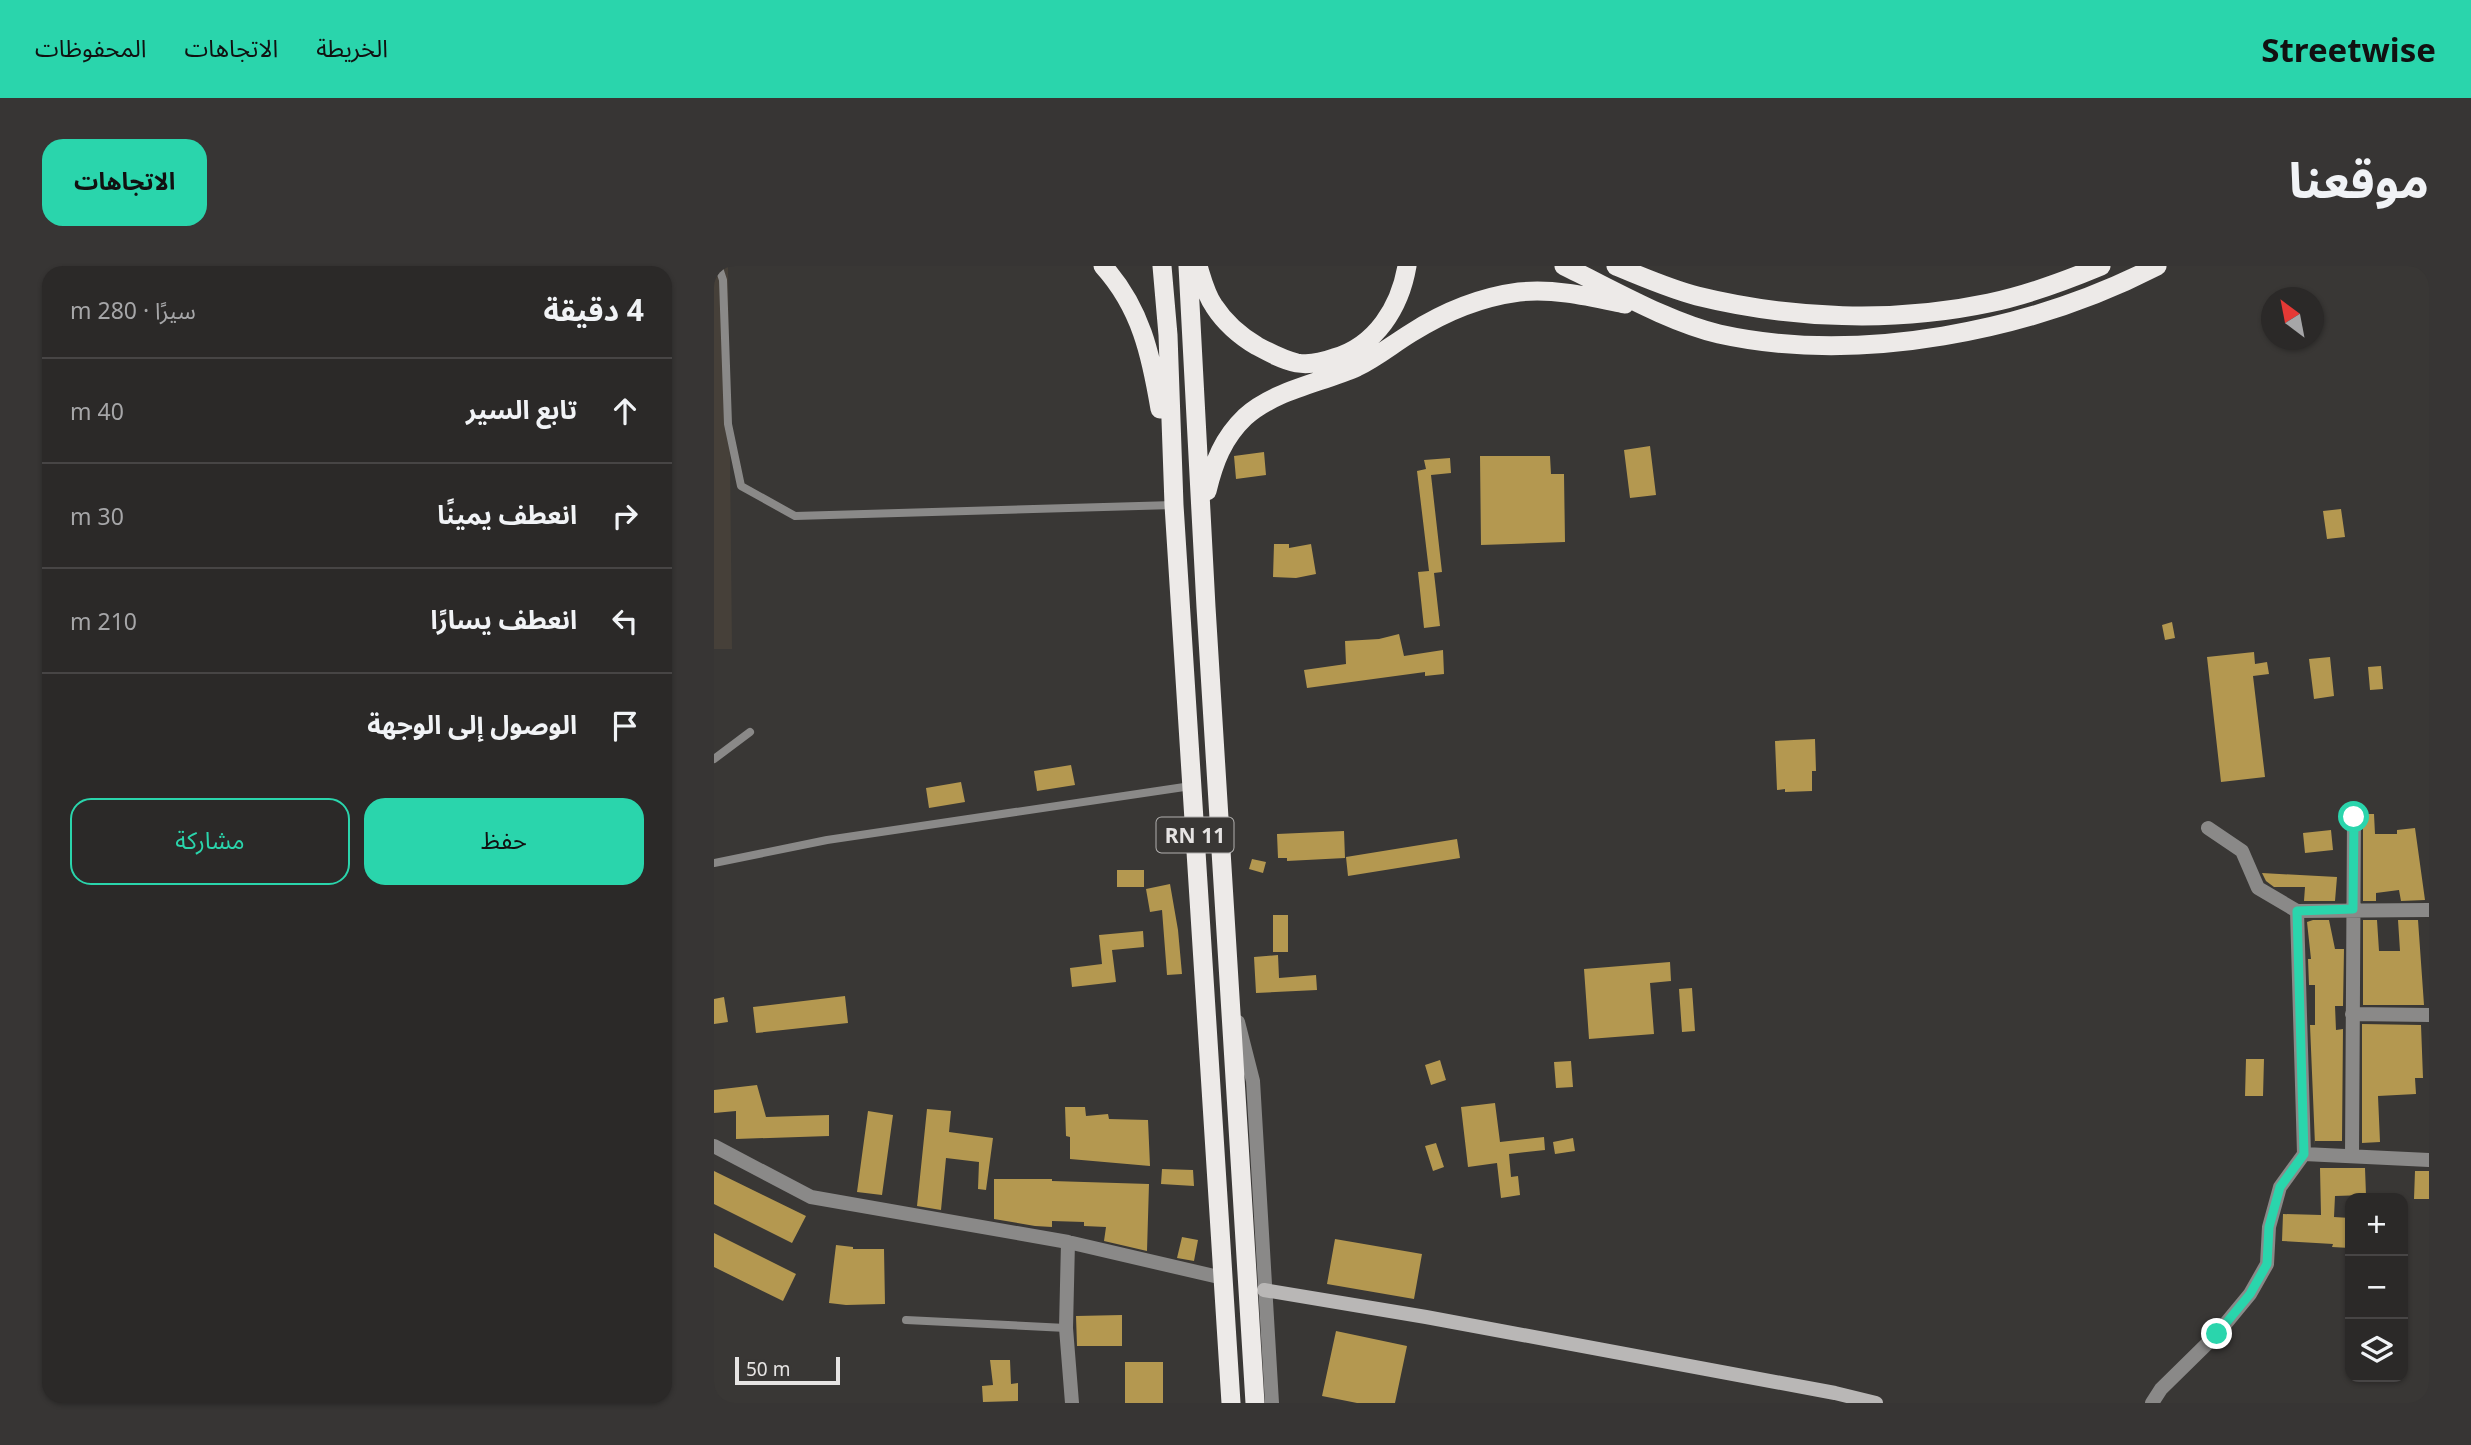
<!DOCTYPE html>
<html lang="ar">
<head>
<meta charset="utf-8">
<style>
	:root { --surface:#2b2928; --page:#373534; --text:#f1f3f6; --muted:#a6a6a8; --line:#474545; --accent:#2ad5ac }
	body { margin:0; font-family:"Noto Sans","Noto Sans Arabic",sans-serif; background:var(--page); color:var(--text); direction:rtl }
	.controls { position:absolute; right:21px; bottom:21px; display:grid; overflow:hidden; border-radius:14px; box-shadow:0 2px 5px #0004 }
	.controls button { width:63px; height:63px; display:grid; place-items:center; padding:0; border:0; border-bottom:2px solid var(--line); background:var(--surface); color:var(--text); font:35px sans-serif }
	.compass { position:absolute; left:1547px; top:21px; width:63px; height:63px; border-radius:50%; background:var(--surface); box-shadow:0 2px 5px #0004; rotate:328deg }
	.scale { position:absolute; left:21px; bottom:18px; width:105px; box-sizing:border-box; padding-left:7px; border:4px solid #e6e4e3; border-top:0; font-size:19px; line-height:24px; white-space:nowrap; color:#e6e4e3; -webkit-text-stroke:5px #393735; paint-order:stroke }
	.stop { position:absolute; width:21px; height:21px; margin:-16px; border:5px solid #2ad5ac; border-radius:50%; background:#fff }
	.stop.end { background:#2ad5ac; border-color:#fff; box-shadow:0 2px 7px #0008 }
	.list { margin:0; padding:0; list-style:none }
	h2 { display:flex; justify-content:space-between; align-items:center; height:91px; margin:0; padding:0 28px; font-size:30px }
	h2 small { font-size:23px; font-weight:400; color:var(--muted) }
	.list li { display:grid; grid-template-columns:46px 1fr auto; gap:21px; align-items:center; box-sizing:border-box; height:105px; padding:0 28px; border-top:2px solid var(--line) }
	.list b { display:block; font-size:26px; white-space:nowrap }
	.list em { font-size:23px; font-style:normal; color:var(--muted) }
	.actions { display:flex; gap:14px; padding:21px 28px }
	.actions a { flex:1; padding:16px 0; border:2px solid var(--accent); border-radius:21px; text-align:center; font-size:24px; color:var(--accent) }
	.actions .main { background:var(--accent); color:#111 }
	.icon { flex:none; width:38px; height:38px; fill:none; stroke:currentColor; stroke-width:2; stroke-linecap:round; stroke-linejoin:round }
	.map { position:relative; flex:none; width:1715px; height:1137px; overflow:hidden; direction:ltr; border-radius:21px }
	header { display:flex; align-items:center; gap:42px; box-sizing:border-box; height:98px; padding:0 35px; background:var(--accent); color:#111 }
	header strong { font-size:33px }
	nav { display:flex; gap:38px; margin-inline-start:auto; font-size:24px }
	.intro { display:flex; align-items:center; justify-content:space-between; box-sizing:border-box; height:168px; padding:0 42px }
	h1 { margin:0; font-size:49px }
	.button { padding:18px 32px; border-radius:21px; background:var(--accent); color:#111; font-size:24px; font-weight:700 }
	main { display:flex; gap:42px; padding:0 42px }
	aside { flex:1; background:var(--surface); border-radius:21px; box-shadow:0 2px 5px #0004 }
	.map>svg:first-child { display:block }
	.built { fill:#464039 }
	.building { fill:#b49850 }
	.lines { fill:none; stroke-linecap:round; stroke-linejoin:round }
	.service { stroke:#8a8988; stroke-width:8 }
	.minor { stroke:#8a8988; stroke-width:14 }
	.secondary { stroke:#b9b7b6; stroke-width:14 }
	.trunk { stroke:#edeae8; stroke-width:19 }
	.route { stroke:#2ad5ac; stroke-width:9 }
	.labels { text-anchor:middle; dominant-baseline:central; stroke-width:7; stroke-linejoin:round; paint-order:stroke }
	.shield { fill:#393735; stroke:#b2b0af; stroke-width:2 }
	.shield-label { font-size:21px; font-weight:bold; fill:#e6e4e3 }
</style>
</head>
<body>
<header>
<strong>Streetwise</strong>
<nav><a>الخريطة</a><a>الاتجاهات</a><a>المحفوظات</a></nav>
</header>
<div class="intro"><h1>موقعنا</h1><a class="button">الاتجاهات</a></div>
<main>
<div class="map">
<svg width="1715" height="1137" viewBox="0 0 1715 1137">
	<rect width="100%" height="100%" fill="#393735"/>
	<!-- built -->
	<path class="built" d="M0 0H14L18 383H0Z"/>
	<!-- building -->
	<path class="building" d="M936 180 942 229 916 232 910 184Z
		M550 186 552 209 522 213 520 190Z
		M766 190H836L837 208H850L851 276 767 279Z
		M736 192 737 207 717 209 728 306 720 307 726 360 710 362 704 306 715 305 703 205 712 203 710 194Z
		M1627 243 1631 271 1613 273 1609 245Z
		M560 278H575V282L597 278 602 308 582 312 559 311Z
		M1458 356 1461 372 1451 374 1448 359Z
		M685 368 690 390 729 384 730 408 711 410V406L593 422 590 404 632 398 631 375 665 373Z
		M1540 386 1541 398 1553 396 1555 408 1539 410 1551 511 1507 516 1493 391Z
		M1616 391 1620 430 1600 433 1595 393Z
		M1667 400 1669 423 1656 424 1654 401Z
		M1101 473 1102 505H1098V525L1071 526V523L1063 524 1061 475Z
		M357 499 361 519 323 525 320 505Z
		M247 516 251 536 215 542 212 522Z
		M1649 548H1660L1661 568H1683V564L1701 562 1711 634 1687 635 1685 624 1662 627V635H1649Z
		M1617 564 1619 584 1591 587 1589 567Z
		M630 565 631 592 573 595V592H564L563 568Z
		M743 573 746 592 634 610 632 591Z
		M538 593 552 596 549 607 535 603Z
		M403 604H430V621H403Z
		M1548 607 1623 611 1621 635H1590L1591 621H1560L1552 615Z
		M456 618 464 664 468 708 453 709 448 644 436 646 432 623Z
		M559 649H574V686H559Z
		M1599 654H1615L1621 683H1630L1629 740H1621L1622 764 1629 763 1628 875H1601V879L1596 759H1601V719H1595L1594 693H1597L1593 656Z
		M1649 654H1663L1665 685H1686L1684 654H1704L1710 739H1649Z
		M429 665 430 681 398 684 402 716 358 721 356 702 388 698 385 669Z
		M564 689 565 712 602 709 603 724 542 727 540 691Z
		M956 696 957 715 936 717 940 768 875 773 870 703Z
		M978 722 981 765 968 766 965 723Z
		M131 730 134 757 42 767 39 741Z
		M10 731 14 756 0 758V733Z
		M1648 758 1707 759 1709 812H1701L1702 828 1664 830 1666 876 1648 877Z
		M1532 793H1550L1549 830H1531Z
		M726 794 732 814 717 819 711 799Z
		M857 795 859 821 842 822 840 796Z
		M43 819 52 851 115 849V870L22 873V845L0 847V824Z
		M781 837 786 876 830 871 831 884 795 888 797 911 804 910 806 929 787 932 783 897 754 901 747 841Z
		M351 841H371L372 850 394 848 395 853 434 854 436 900 356 893V871L352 870Z
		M213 843 237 845 235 866 279 872 272 924 264 923 265 896 232 892 227 944 203 940Z
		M154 845 179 849 168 929 143 926Z
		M859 872 861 885 841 888 839 876Z
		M722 877 730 901 719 905 711 880Z
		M1606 902H1651L1652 929 1621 930 1620 951 1636 952V982L1618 981 1619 978 1568 975 1569 948 1607 949Z
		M448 903 479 904 480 920 447 918Z
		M0 905 92 950 78 977 0 938Z
		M1701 905H1715V933H1700Z
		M280 913H338V915L435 918 433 985 390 975 392 961 370 960V956L338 955V961L321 960 280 953Z
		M0 967 82 1008 69 1035 0 1001Z
		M468 971 484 974 480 995 463 992Z
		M621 973 708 988 700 1033 613 1018Z
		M122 979 139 981V983H170L171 1038 132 1039 115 1037Z
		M408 1049V1080H363L362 1050Z
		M622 1065 693 1080 681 1137H643L608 1130Z
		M276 1094H296L297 1118 304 1117V1135L269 1136 268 1120 279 1119Z
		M411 1096H449V1137H411Z"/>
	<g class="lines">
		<!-- service -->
		<path class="service" d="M2 0 5 2 9 14 14 158 27 220 81 250 460 239
			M0 493 36 466
			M0 597 113 574 477 520
			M192 1054 352 1062"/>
		<!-- minor -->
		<path class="minor" d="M1494 562 1528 585 1544 622 1583 645 1715 644
			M1583 645 1590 888 1715 894
			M1638 748 1715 749
			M524 756 539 815 558 1137
			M0 880 97 931 354 976 509 1012
			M1638 890 1640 551
			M354 976 352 1062 358 1137
			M1438 1137 1447 1123 1503 1068 1536 1028 1553 998 1555 961 1566 921 1590 888"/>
		<!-- secondary -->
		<path class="secondary" d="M550 1024 712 1051 1121 1127 1162 1137"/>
		<!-- trunk -->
		<path class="trunk" d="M389 0C427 42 437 89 446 143
			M448 0 454 69 460 239 517 1137
			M474 0 492 341 541 1137
			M484 0C488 13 492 29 500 40 511 57 526 70 543 80 556 87 569 94 583 97 595 99 609 96 620 92 662 80 686 41 693 0
			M850 0C898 23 954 56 1005 68 1145 99 1317 65 1443 0
			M902 0C928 11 956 23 983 30 1076 53 1181 57 1275 37 1314 29 1351 15 1387 0
			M493 225C500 196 509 172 531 151 561 124 607 117 643 101 662 92 679 78 697 67 730 46 767 31 805 26 841 22 877 31 911 38"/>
	</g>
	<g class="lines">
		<!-- route -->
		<path class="route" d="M1503 1068 1536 1028 1553 998 1555 961 1566 921 1590 888 1583 645 1639 643 1640 551"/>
	</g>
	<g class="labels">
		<!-- shield labels -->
		<rect class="shield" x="442.5" y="551.5" width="77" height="35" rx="5"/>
		<g class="shield-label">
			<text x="481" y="569">RN 11</text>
		</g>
	</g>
</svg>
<div class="controls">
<button>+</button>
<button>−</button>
<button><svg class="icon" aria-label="layers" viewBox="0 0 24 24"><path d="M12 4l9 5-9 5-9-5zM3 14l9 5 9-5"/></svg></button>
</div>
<svg class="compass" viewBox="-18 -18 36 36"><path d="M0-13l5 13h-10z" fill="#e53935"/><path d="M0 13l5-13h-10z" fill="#a6a6a8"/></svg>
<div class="scale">50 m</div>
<div class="stop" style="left:1640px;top:551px"></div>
<div class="stop end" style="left:1503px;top:1068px"></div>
</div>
<aside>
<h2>4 دقيقة<small>سيرًا · 280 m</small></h2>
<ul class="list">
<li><svg class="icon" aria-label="ahead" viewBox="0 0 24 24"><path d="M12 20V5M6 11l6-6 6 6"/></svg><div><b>تابع السير</b></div><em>40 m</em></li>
<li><svg class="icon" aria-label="right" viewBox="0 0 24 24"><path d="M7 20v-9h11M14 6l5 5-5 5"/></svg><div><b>انعطف يمينًا</b></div><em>30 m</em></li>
<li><svg class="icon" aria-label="left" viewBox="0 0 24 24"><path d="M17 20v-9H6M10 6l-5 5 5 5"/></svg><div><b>انعطف يسارًا</b></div><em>210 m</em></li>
<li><svg class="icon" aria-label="arrive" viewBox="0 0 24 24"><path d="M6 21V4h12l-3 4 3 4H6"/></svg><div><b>الوصول إلى الوجهة</b></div></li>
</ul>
<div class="actions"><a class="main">حفظ</a><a>مشاركة</a></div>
</aside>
</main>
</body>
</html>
